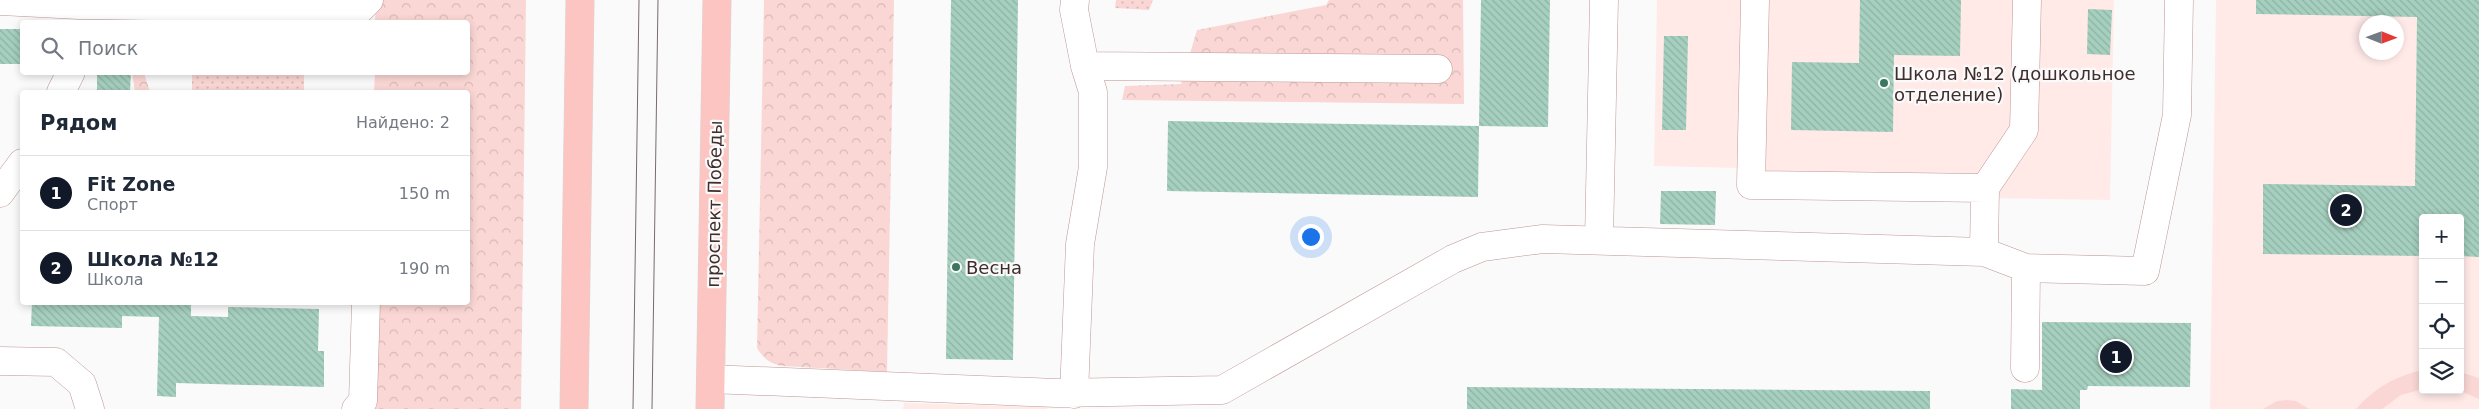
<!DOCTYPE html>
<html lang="ru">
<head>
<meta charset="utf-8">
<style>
	:root { --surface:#fff; --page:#f2f2f3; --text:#1f2937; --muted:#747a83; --line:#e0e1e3; --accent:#111827 }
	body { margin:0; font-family:"DejaVu Sans",sans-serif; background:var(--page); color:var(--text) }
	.controls { position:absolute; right:15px; bottom:15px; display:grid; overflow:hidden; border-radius:5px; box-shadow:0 2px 8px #0003 }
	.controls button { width:45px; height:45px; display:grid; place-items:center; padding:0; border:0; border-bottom:1px solid var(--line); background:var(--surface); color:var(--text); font:25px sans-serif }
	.compass { position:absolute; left:2359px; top:15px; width:45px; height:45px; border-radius:50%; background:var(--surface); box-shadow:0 2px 8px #0003; rotate:91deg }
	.you { position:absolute; left:1310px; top:236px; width:18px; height:18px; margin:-12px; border:4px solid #fff; border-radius:50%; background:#1a73e8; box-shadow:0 0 0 8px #1a73e833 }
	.badge { display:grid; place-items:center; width:32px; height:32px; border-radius:50%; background:var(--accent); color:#fff; font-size:16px; font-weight:700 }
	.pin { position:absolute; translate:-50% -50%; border:2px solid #fff; box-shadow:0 1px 5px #0006 }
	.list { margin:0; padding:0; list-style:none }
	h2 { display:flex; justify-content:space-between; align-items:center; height:65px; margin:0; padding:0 20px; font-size:21px }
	h2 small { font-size:16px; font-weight:400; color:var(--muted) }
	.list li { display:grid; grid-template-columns:32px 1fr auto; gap:15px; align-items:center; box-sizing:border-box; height:75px; padding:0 20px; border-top:1px solid var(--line) }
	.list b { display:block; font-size:19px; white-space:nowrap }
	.list p { margin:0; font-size:16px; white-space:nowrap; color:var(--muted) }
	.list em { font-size:16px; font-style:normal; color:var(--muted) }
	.icon { flex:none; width:28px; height:28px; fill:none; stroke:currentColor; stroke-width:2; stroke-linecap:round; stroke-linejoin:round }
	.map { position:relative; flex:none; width:2479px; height:409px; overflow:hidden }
	.search { position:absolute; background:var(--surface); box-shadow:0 2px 8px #0003; left:20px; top:20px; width:450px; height:55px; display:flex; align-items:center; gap:12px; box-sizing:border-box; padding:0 18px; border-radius:5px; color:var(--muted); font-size:19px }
	.panel { position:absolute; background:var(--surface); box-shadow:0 2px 8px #0003; left:20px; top:90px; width:450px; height:215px; border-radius:5px }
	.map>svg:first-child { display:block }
	.built { fill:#ffeae8; fill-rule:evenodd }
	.grass { fill:url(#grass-dots) }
	.forest { fill:url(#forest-crowns) }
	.garden { fill:#fad7d4 }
	.building { fill:url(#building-back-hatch) }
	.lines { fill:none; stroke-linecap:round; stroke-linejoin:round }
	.minor-casing { stroke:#be9693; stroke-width:29 }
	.major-casing { stroke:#d8d5d5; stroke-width:29 }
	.minor { stroke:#fff; stroke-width:28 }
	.major { stroke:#fdc5c1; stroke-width:28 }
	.tram { stroke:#776c6b; stroke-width:1 }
	.poi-dot { fill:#3a7762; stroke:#fafafa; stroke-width:2 }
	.labels { text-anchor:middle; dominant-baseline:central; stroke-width:4.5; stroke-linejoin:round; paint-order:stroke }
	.poi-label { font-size:18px; fill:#3e2e2d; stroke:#fafafa; text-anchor:start }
	.street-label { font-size:18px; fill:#3e2e2d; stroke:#fafafa }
</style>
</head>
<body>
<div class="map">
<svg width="2479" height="409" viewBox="0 0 2479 409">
	<defs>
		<pattern id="grass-dots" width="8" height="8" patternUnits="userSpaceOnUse" patternTransform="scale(1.25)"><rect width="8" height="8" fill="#fad7d4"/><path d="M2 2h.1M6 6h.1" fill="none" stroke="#d7b9b6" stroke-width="1.8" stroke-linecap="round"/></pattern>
		<pattern id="forest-crowns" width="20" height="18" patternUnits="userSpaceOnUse" patternTransform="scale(1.25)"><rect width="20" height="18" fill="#fad7d4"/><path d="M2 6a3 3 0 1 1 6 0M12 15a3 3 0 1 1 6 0" fill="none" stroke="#d7b9b6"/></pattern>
		<pattern id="building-back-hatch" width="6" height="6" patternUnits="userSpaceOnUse" patternTransform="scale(1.25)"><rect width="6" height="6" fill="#a5cfbe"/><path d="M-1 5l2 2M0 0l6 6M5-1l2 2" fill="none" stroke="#8fb2a4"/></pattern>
	</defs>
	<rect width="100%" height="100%" fill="#fafafa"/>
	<!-- built -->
	<path class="built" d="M1657 0H2114L2110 200 1740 194V168L1654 166Z
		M2216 0H2479V409H2210ZM2366 22H2396V52H2366ZM2423 218H2460V390H2423Z
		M904 403 1047 407V409H903Z"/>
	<!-- grass -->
	<path class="grass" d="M1116 0H1153L1149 10 1115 8Z
		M192 73H304V92H192Z"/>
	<!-- forest -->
	<path class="forest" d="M376 0H526L521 409H370L371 303 468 302V92H374L375 73 468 72V22H375Z
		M764 0H894L887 372 783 366C770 364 764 359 757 348Z
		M1329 0H1463L1464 104 1122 100 1125 86 1181 84 1197 30 1326 5Z
		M132 73H144L150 92H135Z"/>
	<!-- garden -->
	<path class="garden" d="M2423 370V389L2401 395 2382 409H2356C2375 388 2395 376 2423 370Z
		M2460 372 2479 378V399L2458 390H2460Z
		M2287 400 2296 401 2309 409H2263L2277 401Z"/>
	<!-- building -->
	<path class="building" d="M951 0H1018L1013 360 946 359Z
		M1481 0H1550L1548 127 1479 126Z
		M1860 0H1961L1960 56 1894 55 1893 132 1791 130 1792 62 1859 63Z
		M2256 0H2479V257L2460 256V218H2423V256L2263 254V184L2415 186 2417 17 2256 14Z
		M2088 9 2112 10 2110 55 2087 54Z
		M0 29H22V64H0Z
		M1664 36H1688L1686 130H1662Z
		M97 72H131L130 92H97Z
		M1168 121 1479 126 1478 197 1167 191Z
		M1661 191H1716L1715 225 1660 224Z
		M32 302H191V316L228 317V307L319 309 318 351H324V387L176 383V397L157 396 159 317 122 316V328L31 326Z
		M2042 322 2191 323 2190 387 2088 386 2087 390H2080V409H2011V389L2042 390Z
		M1467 387 1930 391V409H1467Z"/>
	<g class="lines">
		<!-- minor casing -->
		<g class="minor-casing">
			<path id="minor" d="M1755 0 1751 185 1985 188
				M0 1 79 5 360 9 369 0
				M1085 66 1438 69
				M61 92 71 72
				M0 193 22 163
				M1599 240 1604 0
				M1984 252 1985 188 2024 130 2027 0
				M0 361 56 362 82 384 90 409
				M2025 368 2026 268
				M711 379 1056 393 1222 390 1453 259 1482 247 1543 239 1984 252 2026 268 2145 271 2177 115 2179 0
				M1074 394 1080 244 1093 167V92L1085 66 1074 10 1075 0
				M356 409 363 401 366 302"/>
		</g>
		<!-- major casing -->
		<g class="major-casing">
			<path id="major" d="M574 409 580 0
				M710 409 717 0"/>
		</g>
		<!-- minor -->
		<use href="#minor" class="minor"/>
		<!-- major -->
		<use href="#major" class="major"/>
		<!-- tram -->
		<path class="tram" d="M633 409 639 0
			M652 409 658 0"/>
	</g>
	<!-- markers -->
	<g class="poi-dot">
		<circle cx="1884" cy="83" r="5"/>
		<circle cx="956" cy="267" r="5"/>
	</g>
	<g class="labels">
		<!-- poi labels -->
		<g class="poi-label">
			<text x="1894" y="73">Школа №12 (дошкольное<tspan x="1894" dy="21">отделение)</tspan></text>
			<text x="966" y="267">Весна</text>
		</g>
		<!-- street labels -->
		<g class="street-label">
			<text transform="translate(714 204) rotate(-89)">проспект Победы</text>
		</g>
	</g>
</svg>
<div class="controls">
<button>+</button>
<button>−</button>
<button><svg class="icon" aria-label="locate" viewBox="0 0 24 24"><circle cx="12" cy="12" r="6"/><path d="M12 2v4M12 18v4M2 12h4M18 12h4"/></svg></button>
<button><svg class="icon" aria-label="layers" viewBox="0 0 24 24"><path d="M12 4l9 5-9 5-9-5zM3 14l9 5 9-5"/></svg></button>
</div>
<svg class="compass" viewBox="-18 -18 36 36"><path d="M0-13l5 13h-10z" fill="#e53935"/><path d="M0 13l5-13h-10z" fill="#747a83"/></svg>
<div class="you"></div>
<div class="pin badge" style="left:2116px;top:357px">1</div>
<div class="pin badge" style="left:2346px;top:210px">2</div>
<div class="search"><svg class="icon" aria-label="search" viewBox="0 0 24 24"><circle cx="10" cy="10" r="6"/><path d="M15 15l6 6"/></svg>Поиск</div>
<section class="panel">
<h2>Рядом<small>Найдено: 2</small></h2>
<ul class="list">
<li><span class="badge">1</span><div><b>Fit Zone</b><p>Спорт</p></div><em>150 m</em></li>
<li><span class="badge">2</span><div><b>Школа №12</b><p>Школа</p></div><em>190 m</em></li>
</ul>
</section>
</div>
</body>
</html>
